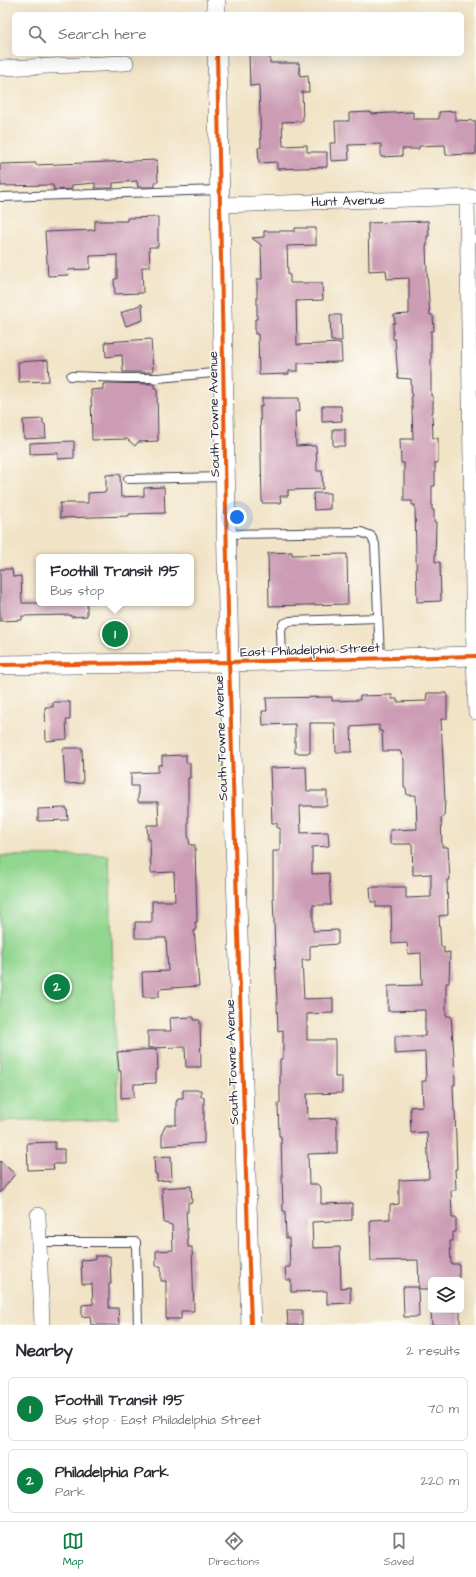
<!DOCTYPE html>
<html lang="en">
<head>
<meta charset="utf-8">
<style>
	:root { --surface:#fff; --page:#f7f7f7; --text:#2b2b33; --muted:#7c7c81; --line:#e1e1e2; --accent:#0b8043 }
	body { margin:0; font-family:"Architects Daughter",sans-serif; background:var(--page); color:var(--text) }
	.controls { position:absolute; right:12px; bottom:12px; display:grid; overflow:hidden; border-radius:6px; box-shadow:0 4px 16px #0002 }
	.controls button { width:36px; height:36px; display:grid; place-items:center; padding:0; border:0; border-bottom:1px solid var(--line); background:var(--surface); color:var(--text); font:20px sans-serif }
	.you { position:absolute; left:237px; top:517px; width:14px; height:14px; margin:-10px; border:3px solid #fff; border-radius:50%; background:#1a73e8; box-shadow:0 0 0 6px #1a73e833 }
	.badge { display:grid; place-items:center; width:26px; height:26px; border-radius:50%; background:var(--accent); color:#fff; font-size:13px; font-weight:700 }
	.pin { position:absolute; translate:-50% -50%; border:2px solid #fff; box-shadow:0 1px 4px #0006 }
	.popup { position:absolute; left:36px; top:554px; width:158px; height:52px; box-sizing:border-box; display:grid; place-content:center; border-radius:6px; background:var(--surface); filter:drop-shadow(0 1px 3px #0005); font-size:13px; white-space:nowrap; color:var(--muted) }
	.popup b { font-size:15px; color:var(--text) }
	.popup::after { content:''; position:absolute; left:50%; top:100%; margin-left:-8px; border:8px solid transparent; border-top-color:var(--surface) }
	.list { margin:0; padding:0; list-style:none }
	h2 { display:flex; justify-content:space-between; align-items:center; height:52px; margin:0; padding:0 16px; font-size:17px }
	h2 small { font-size:13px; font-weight:400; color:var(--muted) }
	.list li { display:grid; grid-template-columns:26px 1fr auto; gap:12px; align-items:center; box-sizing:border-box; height:64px; margin:0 8px 8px; padding:0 8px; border:1px solid var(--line); border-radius:6px }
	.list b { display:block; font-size:15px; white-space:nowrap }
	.list p { margin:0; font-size:13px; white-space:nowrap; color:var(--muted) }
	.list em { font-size:13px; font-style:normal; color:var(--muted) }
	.icon { flex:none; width:22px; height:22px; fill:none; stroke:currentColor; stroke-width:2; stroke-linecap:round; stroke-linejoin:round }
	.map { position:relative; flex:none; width:476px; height:1325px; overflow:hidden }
	.search { position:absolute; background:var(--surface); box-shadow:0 4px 16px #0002; left:12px; right:12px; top:12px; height:44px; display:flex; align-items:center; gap:10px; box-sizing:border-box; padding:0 14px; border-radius:6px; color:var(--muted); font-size:15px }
	.sheet { height:196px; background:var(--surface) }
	nav { display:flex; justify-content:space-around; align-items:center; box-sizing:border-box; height:56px; border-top:1px solid var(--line); background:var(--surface); font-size:11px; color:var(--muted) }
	nav a { display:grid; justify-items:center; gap:2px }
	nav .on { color:var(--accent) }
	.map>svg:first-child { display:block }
	.green { fill:#91d58e; stroke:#5a7c64 }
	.building { fill:#cc9cb4 }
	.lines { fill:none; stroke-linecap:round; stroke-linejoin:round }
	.service-casing { stroke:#413f50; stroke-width:10 }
	.minor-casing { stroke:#413f50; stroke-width:16 }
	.tertiary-casing { stroke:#413f50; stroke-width:20 }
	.service { stroke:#fff; stroke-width:8 }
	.minor { stroke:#fff; stroke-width:15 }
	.tertiary { stroke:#fff; stroke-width:19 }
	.cycleway-casing { stroke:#fdfcf7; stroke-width:6 }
	.cycleway { stroke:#e8590c; stroke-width:4 }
	.labels { text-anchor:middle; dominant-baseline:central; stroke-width:3; stroke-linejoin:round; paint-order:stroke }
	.street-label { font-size:13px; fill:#22223b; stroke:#fdfcf7 }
</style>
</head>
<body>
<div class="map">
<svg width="476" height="1325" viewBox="0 0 476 1325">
	<rect width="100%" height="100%" fill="#fdfcf7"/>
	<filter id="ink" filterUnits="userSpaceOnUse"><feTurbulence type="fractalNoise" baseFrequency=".025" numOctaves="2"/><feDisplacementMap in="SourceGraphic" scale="8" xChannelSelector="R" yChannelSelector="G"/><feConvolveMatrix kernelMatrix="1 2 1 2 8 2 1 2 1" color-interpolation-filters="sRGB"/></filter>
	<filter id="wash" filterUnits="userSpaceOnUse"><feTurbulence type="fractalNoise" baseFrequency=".012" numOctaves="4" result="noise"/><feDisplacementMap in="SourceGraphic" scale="16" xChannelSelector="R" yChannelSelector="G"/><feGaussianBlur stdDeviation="0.9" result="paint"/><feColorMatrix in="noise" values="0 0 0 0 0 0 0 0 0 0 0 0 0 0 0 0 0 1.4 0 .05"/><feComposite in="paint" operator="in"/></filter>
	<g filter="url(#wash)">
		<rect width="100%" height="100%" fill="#f1e3c6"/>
		<!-- green -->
		<path class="green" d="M109 855 118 1118 0 1122V856Z"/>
		<g id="blocks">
			<!-- building -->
			<path class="building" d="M249 54H270V63H299L300 76 308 75 309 92H302L303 121 282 122 283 146 307 145V152H327V167L277 169V162L259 163 258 148 261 147 259 85 250 86Z
				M455 111V120L476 121V154L446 155 445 145 419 146V149H402V156L381 157V144L348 145 349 160 331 161 330 143H336L335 121H349V113L371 112V114L413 112V119H439V112Z
				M157 160 158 182H155V187H138L137 181 113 183V188H95V183L72 185V189L54 190 53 185 1 186 0 164 36 163V165Z
				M158 217V247H149L150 267H142L143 293 115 294 114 279H117V255L90 256V269L68 270 69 275 48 276 45 232 95 230V221H127V218Z
				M428 221 429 236H427V246H426L427 272 430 315H433L434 331H431V396H433V412H432L433 438H438V463H435V486H432V510H434V522H436L435 562H440L441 601 417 602 415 505H412V501H404V463H401L400 439H413L411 379 398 378 395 339H393V323H395L394 315 409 314V278L387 279 386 270 369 271 368 223Z
				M295 228H316V245L287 246 288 275H290V283H322L323 300 296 301 297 345 341 343 342 362 298 363V371H289V374L259 375 258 334H255V319H257V279H262L261 245 252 238 264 237V231H295Z
				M142 304 143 320 126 326 121 313Z
				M330 315H341L342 341H331Z
				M151 339 153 372H123L122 355 106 357 105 342Z
				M48 360 49 381 19 382 18 362Z
				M108 383 154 384V388H157L158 441 138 442 135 446 127 439 92 440 91 390 103 389V384Z
				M262 398H299L300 411 295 412 296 446 311 445V446H316L317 471H322L323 489 288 490V496H280L281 503H262L260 408V406H262Z
				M322 406H341L342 421 322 422Z
				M43 419V424H45L46 438 24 439 23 420Z
				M333 429H345V446H333Z
				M74 441V458L58 459V453L30 454V443Z
				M120 474 121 497 144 496V488L164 487 165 513 129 514V516L60 518V503H88V493L106 492V475Z
				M313 493H330V509L314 510Z
				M292 552V555L347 554 348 604 269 606 268 553Z
				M0 569H12L13 577 21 576 22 603H87V616L71 617V615L22 616V620L0 621Z
				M427 693H447V719H441L445 800 444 817 441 818 442 847H448L450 880H447L448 915 439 916 441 947H444V953L450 952 449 983H446V1016H451L454 1055 455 1085H453L454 1111H455L457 1169H455L456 1190H451L452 1218H456V1232H453V1241H450L451 1264H459V1280H431V1289H419L418 1260 371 1261 370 1220 390 1219V1205L399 1204V1180L427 1179 429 1178 427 1132 411 1133 410 1107 423 1106 422 1081H426L425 1052 395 1054V1036H425V1010L388 1011V986L422 985 421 953 408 954 407 943 392 944 391 907H376V902H371L370 887H406V898L431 897V874L413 875 412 844H390V830L417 829 416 795H407L406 788H404V760L400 751H383L382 731H379V725L351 727 352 752H336L335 723H310V753H295V724L263 725 262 711H267L266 698 332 697V701L360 700V696L392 695V699H397V702L426 701Z
				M53 702H70V720H66L67 739 46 741 45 707H53Z
				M63 748H82L83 783 65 784Z
				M186 755V763H190V778H188V834L190 845H195L197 922H195L196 929 194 930 199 986 159 989V997H143L142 972 168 971 166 938H135V922H152V901H175L174 872 151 873 150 839H148L147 825H159L158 802H138V786H131V773L158 772V765H162V756Z
				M306 767 307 791H327V806H300L301 833 328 832 329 846 312 847V874L329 873 330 892 331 905H313V931L338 930V944L310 946V960H302L304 999 333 998V1013L307 1014V1040H335V1077H342V1093L307 1094 308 1119 337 1118V1153L308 1154 309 1184H317L321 1188V1204L352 1203V1220L312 1222 313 1248 340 1247 341 1288 350 1287 351 1303 327 1304V1291L291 1292V1280H286L285 1267H290L289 1238H286L285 1211H283L281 1136H279L278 1103H280V1059H283V1030L278 1031 273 895V851H280V828H277V823H272L270 768Z
				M67 808 68 820 38 821V809Z
				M194 1017V1020H200L201 1067H186L185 1047 148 1048V1031H171L170 1018Z
				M157 1049 158 1070H156V1083L134 1084V1097L121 1098V1071H119L117 1052Z
				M183 1090H201V1097H204V1143L162 1146V1133L166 1125H176V1103L178 1098H183Z
				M55 1142V1149H64V1164H53L54 1169 28 1170 27 1143Z
				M171 1156 172 1180 157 1181V1174H155L154 1157Z
				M0 1161 15 1174 0 1193Z
				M191 1186 192 1202 188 1203V1212H186L188 1247H192L194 1311H181V1319H166V1281H161V1266H156V1251L173 1250 172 1225 164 1223 162 1188Z
				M95 1256H110L111 1284H109V1308H118L119 1325H91L90 1316 82 1317V1305L93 1304 92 1284H82L81 1260 95 1259Z
				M403 1287H418L419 1317H404Z
				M287 1310H302V1325H288Z
				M460 1311V1325H432L431 1312Z"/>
		</g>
	</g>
	<g filter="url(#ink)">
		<use href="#blocks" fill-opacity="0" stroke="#413f50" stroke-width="1"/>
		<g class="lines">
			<!-- service casing -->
			<g class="service-casing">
				<path id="service" d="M2 197 219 190
					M71 376 124 378H158L224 372
					M128 479 225 477
					M226 534 361 532 371 536 375 544 380 658
					M282 660 281 630 283 624 290 621 378 618
					M39 1242H136L138 1325"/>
			</g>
			<!-- minor casing -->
			<g class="minor-casing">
				<path id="minor" d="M0 68 126 63
					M467 197 474 656 476 712
					M221 205 475 197
					M38 1215 42 1325"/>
			</g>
			<!-- tertiary casing -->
			<g class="tertiary-casing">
				<path id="tertiary" d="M216 0V14
					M217 54 229 662 251 1325
					M0 665 229 662 476 656"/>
			</g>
			<!-- service -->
			<use href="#service" class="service"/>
			<!-- minor -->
			<use href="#minor" class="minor"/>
			<!-- tertiary -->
			<use href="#tertiary" class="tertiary"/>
			<!-- cycleway casing -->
			<g class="cycleway-casing">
				<path id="cycleway" d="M217 54 229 662 251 1325
					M0 665 229 662 476 656"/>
			</g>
			<!-- cycleway -->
			<use href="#cycleway" class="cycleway"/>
		</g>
	</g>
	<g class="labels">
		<!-- street labels -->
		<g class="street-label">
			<text transform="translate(348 201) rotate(-2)">Hunt Avenue</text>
			<text transform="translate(214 414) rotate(-91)">South Towne Avenue</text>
			<text transform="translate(310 650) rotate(-2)">East Philadelphia Street</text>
			<text transform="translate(221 738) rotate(-92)">South Towne Avenue</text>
			<text transform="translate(232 1062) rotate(-92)">South Towne Avenue</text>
		</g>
	</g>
</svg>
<div class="controls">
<button><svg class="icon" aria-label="layers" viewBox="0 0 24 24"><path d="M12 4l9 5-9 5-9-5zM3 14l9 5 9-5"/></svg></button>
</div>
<div class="you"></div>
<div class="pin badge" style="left:115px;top:634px">1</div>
<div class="popup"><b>Foothill Transit 195</b>Bus stop</div>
<div class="pin badge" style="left:57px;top:987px">2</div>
<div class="search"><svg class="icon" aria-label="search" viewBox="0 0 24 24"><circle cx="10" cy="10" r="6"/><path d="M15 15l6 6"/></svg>Search here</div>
</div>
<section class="sheet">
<h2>Nearby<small>2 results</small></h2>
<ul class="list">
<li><span class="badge">1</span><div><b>Foothill Transit 195</b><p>Bus stop · East Philadelphia Street</p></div><em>70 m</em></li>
<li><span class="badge">2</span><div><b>Philadelphia Park</b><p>Park</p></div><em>220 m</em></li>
</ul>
</section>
<nav>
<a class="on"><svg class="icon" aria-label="map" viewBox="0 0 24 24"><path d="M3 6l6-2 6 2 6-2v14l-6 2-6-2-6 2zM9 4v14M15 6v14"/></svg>Map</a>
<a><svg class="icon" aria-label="directions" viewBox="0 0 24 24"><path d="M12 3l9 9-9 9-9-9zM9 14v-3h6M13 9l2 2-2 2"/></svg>Directions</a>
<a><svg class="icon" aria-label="saved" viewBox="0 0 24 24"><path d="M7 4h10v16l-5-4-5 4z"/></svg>Saved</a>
</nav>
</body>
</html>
